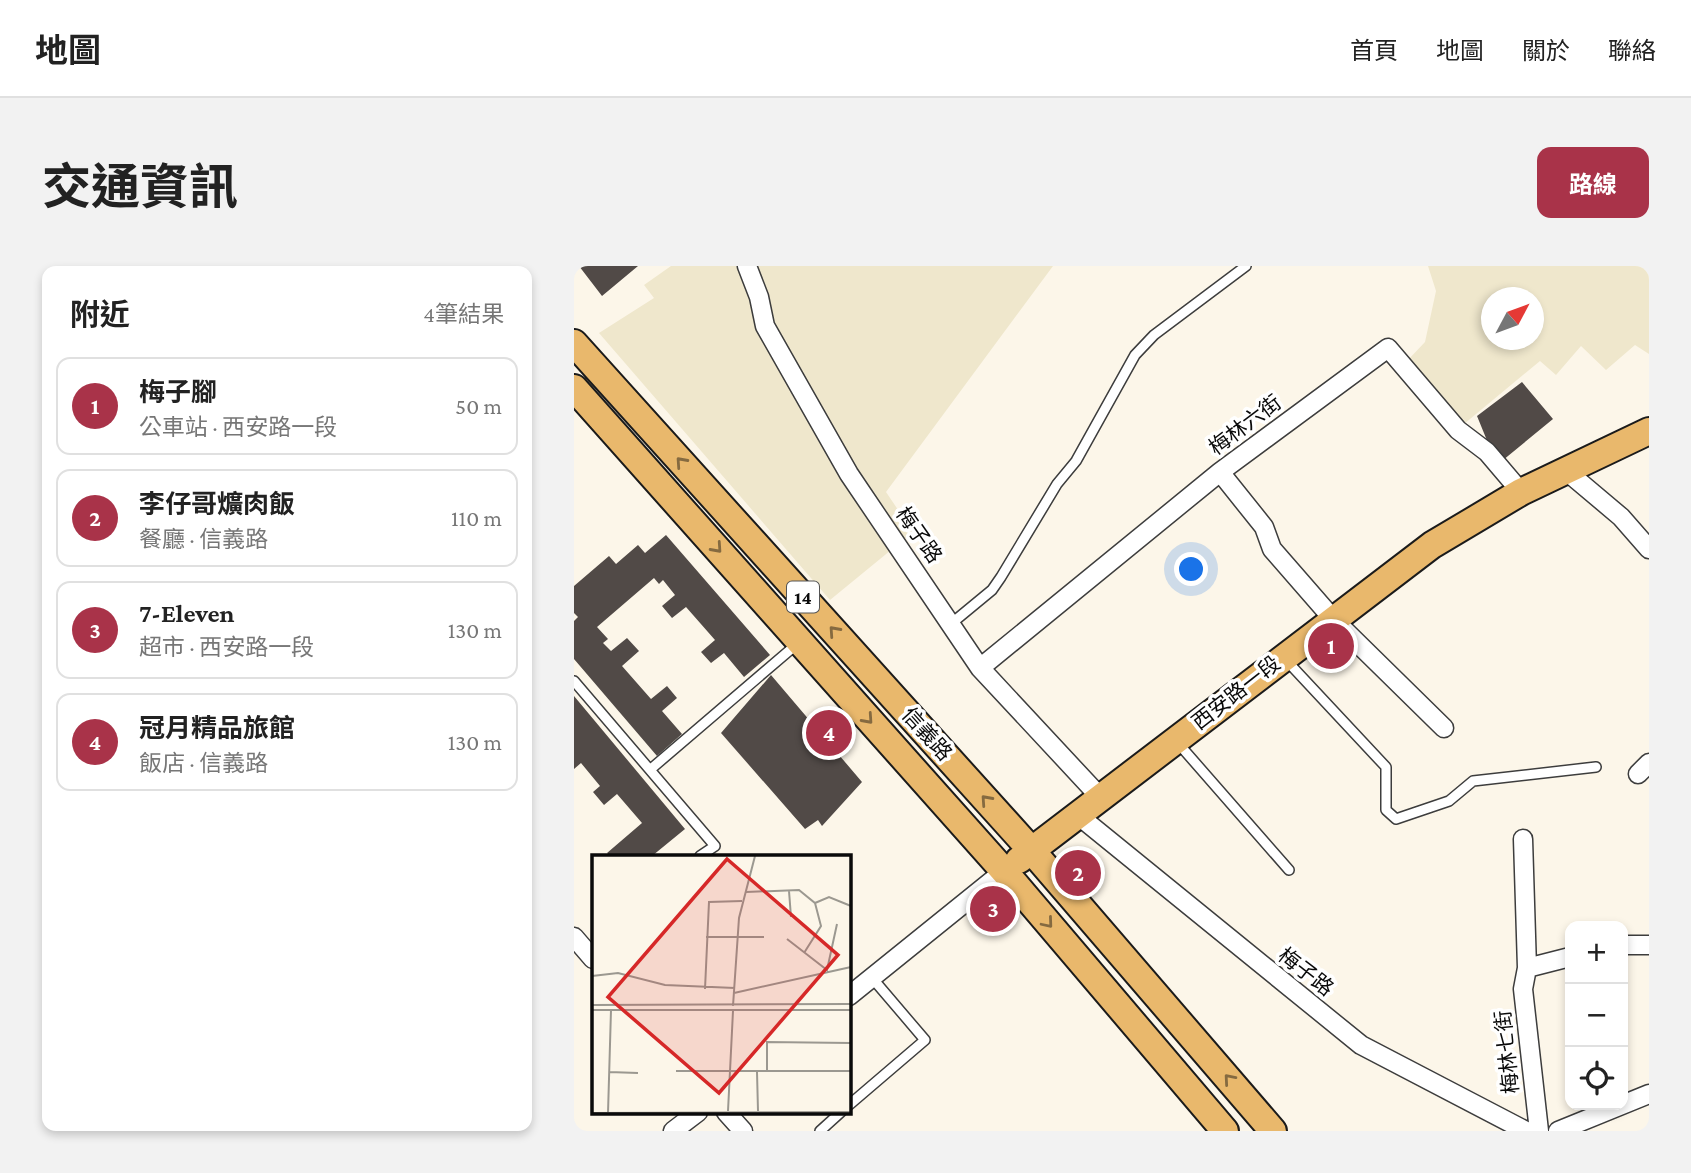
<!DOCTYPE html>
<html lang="zh-TW">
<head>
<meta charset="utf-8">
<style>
	:root { --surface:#fff; --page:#f2f2f2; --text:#222; --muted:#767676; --line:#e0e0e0; --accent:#a93349 }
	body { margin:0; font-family:"Crimson Pro","Noto Sans TC",serif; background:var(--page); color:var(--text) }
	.controls { position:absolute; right:21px; bottom:21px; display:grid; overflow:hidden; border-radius:14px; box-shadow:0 4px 10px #0003 }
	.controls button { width:63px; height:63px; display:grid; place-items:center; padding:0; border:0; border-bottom:2px solid var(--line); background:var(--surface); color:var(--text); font:35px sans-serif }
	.compass { position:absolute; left:907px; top:21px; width:63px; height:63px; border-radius:50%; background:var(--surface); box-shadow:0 4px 10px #0003; rotate:49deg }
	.you { position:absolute; left:618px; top:304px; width:24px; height:24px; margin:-18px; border:5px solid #fff; border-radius:50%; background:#1a73e8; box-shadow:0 0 0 10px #1a73e833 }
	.badge { display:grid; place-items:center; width:46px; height:46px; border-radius:50%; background:var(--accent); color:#fff; font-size:23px; font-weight:700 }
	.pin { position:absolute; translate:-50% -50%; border:4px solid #fff; box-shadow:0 2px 7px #0006 }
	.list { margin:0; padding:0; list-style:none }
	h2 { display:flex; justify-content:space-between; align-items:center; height:91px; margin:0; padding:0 28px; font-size:30px }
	h2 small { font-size:23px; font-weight:400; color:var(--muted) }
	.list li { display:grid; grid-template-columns:46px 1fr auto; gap:21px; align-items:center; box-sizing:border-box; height:98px; margin:0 14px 14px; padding:0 14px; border:2px solid var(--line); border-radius:14px }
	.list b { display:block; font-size:26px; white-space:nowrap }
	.list p { margin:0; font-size:23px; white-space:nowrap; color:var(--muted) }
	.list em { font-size:23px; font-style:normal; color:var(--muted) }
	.icon { flex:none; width:38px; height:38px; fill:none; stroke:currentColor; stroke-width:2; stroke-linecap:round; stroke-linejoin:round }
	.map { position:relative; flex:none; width:1075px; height:865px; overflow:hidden; border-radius:14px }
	header { display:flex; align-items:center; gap:42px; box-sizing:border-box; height:98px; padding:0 35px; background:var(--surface); border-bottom:2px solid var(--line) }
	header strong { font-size:33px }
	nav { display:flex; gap:38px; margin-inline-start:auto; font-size:24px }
	.intro { display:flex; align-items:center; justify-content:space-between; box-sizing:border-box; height:168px; padding:0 42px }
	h1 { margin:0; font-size:49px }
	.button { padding:18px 32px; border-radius:14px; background:var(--accent); color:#fff; font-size:24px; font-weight:700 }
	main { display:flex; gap:42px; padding:0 42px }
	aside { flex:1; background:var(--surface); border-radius:14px; box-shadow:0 4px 10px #0003 }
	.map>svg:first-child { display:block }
	.farmland { fill:#efe7cc; fill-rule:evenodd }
	.building { fill:#514a47 }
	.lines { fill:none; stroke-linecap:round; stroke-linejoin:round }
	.lane-casing { stroke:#3d3d3d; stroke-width:12 }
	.street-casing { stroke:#3d3d3d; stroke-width:21 }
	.primary-casing { stroke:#1b1b1b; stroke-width:30 }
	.lane { stroke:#fff; stroke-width:9 }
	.street { stroke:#fff; stroke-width:18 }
	.primary { stroke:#e9b86c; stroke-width:26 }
	.oneway { stroke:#856a40 }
	.labels { text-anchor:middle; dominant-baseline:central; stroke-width:7; stroke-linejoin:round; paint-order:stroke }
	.shield { fill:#fff; stroke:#545454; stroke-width:2 }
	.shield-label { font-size:19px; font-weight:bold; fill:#0a0a0a }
	.street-label { font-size:21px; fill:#0a0a0a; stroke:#fff }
	.inset-road { fill:none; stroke:#9b9890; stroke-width:2 }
	.view { fill:#d62828; fill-opacity:0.15; stroke:#d62828; stroke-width:3.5 }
	.inset-edge { fill:none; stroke:#0a0a0a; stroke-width:3.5 }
</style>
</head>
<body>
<header>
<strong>地圖</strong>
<nav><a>首頁</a><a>地圖</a><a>關於</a><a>聯絡</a></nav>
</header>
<div class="intro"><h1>交通資訊</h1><a class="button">路線</a></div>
<main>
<aside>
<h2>附近<small>4筆結果</small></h2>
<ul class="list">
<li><span class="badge">1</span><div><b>梅子腳</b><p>公車站 · 西安路一段</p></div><em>50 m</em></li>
<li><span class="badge">2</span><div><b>李仔哥爌肉飯</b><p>餐廳 · 信義路</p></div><em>110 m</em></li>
<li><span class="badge">3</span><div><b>7-Eleven</b><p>超市 · 西安路一段</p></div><em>130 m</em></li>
<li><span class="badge">4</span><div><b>冠月精品旅館</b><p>飯店 · 信義路</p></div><em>130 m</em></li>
</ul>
</aside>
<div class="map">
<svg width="1075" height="865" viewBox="0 0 1075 865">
	<rect width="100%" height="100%" fill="#fcf6e9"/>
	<!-- farmland -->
	<path class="farmland" d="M97 0H479L312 226 339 266 256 334 25 67 80 32 70 19Z
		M854 0H1075V88L1061 79 1032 104 1007 80 982 109 966 95 890 158 832 96 851 76 862 25ZM918 32H960V74H918Z"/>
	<!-- building -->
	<path class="building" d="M5 0H64L28 30Z
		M948 116 979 153 923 199 903 150Z
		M92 269 196 389 170 411 150 387 137 397 127 386 141 374 112 341 98 352 88 340 101 329 89 314 85 318 80 312 23 361 34 373 29 377 37 385 53 372 65 385 48 400 77 433 93 420 103 432 88 445 108 468 83 490 0 393V355L4 351 0 347V320L35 290 42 298 64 279 71 287Z
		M197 409 288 516 248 560 244 554 231 563 147 467Z
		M0 430 111 563 78 590H36L33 587 68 557 43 528 30 539 19 526 26 520 7 497 0 503Z"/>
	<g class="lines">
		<!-- lane casing -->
		<g class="lane-casing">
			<path id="lane" d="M378 357 418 324 427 311 483 218 502 195 561 89 580 69 672 0
				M712 394 812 501V544L822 553 875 535 899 515 1022 501
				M0 415 141 580 126 590
				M603 476 715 604
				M78 502 223 378
				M275 839 351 774 299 713
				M246 865 267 846"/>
		</g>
		<!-- street casing -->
		<g class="street-casing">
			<path id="street" d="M173 0 185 31 191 60 275 208 406 402 527 532
				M990 203 1047 251 1075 283
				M646 206 690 261 698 283 759 353 870 462
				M406 402 646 206 814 82 884 164 913 186 947 226
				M1064 508 1075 497
				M505 550 787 779 952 865
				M949 573 953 702 949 723 965 865
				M0 671 19 693
				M1049 679H1075
				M953 702 996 691
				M275 730 430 605
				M152 846 169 865
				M99 865 124 846
				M984 865 1075 828"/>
		</g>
		<!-- primary casing -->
		<g class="primary-casing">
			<path id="primary" d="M0 77 458 585 699 865
				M0 122 430 605 651 865
				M445 594 858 279 947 226 1075 165"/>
		</g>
		<!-- lane -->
		<use href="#lane" class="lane"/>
		<!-- street -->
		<use href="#street" class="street"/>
		<!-- primary -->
		<use href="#primary" class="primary"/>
	</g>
	<!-- one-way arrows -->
	<defs><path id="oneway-chevron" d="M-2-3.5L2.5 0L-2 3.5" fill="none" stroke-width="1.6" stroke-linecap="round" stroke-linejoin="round" transform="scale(1.75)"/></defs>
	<g class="oneway">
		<use href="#oneway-chevron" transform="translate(107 196) rotate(-132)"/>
		<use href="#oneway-chevron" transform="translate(143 282) rotate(48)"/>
		<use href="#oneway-chevron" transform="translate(260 365) rotate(-132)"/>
		<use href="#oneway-chevron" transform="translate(294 453) rotate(48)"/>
		<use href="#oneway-chevron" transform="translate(412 534) rotate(-132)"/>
		<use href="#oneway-chevron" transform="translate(474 657) rotate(50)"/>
		<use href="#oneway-chevron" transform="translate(655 813) rotate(-131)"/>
	</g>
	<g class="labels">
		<!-- shield labels -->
		<rect class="shield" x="213" y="315.5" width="32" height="31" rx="5"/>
		<g class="shield-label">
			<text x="229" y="331">14</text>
		</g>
		<!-- street labels -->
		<g class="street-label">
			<text transform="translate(671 159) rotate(-37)">梅林六街</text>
			<text transform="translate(345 269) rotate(55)">梅子路</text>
			<text transform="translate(662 427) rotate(-38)">西安路一段</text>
			<text transform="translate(353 468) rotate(48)">信義路</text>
			<text transform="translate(732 706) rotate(38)">梅子路</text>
			<text transform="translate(933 786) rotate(-96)">梅林七街</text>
		</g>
	</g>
	<!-- overview -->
	<g transform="translate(18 589)">
		<rect width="259" height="259" fill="#fcf6e9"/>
		<path class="inset-road" d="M197 36 199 62M154 37 207 35 223 48 237 42 259 51M114 82H172M195 84 235 115 245 69M212 98 229 71 223 48M0 121 26 118 73 130 143 133M113 134 117 47 150 46M142 138 259 112M0 150 259 149M141 151 147 63 163 1M0 155H259M84 216H259M175 216V187L259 188M17 217 46 218M165 217 166 256M136 256 141 156M0 258 259 257M16 258 19 155"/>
		<path class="view" d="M135 4 246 100 127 238 16 142Z"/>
		<rect width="259" height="259" class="inset-edge"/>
	</g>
</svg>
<div class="controls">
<button>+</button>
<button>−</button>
<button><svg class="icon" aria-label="locate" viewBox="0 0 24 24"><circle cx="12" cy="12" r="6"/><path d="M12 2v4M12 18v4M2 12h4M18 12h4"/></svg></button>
</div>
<svg class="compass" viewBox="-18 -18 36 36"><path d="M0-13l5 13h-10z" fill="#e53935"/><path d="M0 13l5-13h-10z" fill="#767676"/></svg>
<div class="you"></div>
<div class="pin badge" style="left:757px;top:380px">1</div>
<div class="pin badge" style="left:504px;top:607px">2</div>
<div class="pin badge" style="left:419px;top:643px">3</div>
<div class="pin badge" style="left:255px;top:467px">4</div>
</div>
</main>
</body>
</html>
